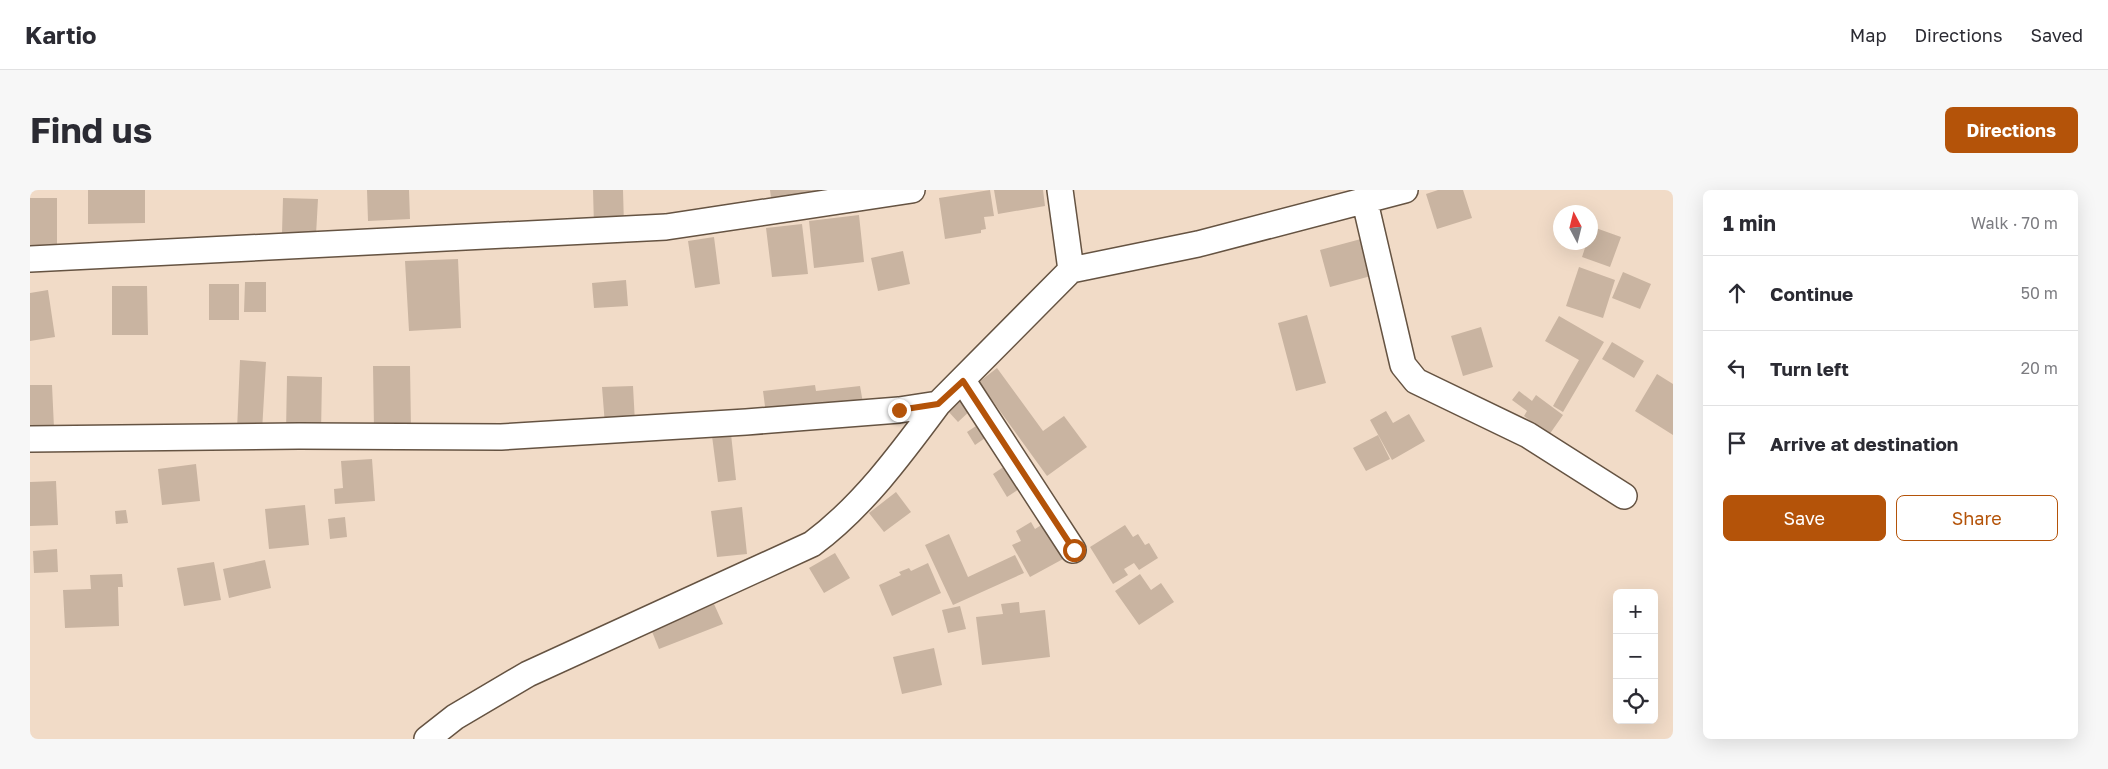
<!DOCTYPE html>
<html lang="en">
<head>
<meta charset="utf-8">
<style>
	:root { --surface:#fff; --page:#f7f7f7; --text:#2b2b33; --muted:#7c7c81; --line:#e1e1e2; --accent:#b45309 }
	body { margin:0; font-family:"Golos Text",sans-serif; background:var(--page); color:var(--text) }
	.controls { position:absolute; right:15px; bottom:15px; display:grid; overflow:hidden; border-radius:8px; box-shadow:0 5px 20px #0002 }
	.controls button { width:45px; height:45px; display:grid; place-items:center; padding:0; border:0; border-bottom:1px solid var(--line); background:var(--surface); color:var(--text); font:25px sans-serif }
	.compass { position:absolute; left:1523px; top:15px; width:45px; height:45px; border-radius:50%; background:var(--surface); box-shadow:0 5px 20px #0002; rotate:353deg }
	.stop { position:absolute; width:15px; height:15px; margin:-11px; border:4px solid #b45309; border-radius:50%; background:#fff }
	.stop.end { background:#b45309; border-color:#fff; box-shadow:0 1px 5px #0008 }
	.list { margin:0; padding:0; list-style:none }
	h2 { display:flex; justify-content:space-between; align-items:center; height:65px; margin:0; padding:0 20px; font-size:21px }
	h2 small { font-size:16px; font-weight:400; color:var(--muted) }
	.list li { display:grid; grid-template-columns:32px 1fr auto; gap:15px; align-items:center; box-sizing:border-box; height:75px; padding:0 20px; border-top:1px solid var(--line) }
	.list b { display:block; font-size:19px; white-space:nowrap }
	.list em { font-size:16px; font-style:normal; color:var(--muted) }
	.actions { display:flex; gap:10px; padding:15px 20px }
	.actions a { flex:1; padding:11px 0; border:1px solid var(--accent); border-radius:8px; text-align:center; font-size:18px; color:var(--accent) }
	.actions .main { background:var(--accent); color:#fff }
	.icon { flex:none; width:28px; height:28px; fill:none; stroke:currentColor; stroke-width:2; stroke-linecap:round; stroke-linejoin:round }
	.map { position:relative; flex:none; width:1643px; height:549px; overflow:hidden; border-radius:8px }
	header { display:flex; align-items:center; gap:30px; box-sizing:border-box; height:70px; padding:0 25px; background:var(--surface); border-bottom:1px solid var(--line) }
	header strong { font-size:24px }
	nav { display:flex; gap:28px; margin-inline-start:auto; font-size:18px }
	.intro { display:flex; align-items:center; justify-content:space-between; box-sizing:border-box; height:120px; padding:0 30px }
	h1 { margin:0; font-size:35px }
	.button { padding:12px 22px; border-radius:8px; background:var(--accent); color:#fff; font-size:18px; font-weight:700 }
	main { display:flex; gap:30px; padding:0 30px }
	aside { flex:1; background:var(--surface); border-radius:8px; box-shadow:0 5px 20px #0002 }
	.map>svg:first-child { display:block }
	.building { fill:#c9b4a1 }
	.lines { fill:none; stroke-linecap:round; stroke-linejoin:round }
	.minor-casing { stroke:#655342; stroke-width:28 }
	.minor { stroke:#fff; stroke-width:25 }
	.route { stroke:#b45309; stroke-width:6 }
</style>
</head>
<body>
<header>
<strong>Kartio</strong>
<nav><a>Map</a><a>Directions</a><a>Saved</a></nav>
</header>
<div class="intro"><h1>Find us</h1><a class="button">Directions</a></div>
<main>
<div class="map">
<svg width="1643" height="549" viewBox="0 0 1643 549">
	<rect width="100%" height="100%" fill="#f1dbc7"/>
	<!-- building -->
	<path class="building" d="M58 0H115V33L58 34Z
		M337 0H379L380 29 338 31Z
		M563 0H593L594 36 564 37Z
		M740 0H788L789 12 742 16Z
		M960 0 964 26 954 27 956 39 951 40V43L915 49 909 8Z
		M964 0H1013L1015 16 968 24Z
		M1408 0H1433L1442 28 1407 39 1396 4Z
		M0 8H27V59H0Z
		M253 8 288 9 286 45 252 43Z
		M829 25 834 72 784 78 779 31Z
		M772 34 778 84 742 87 736 38Z
		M1563 37 1591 47 1580 77 1552 67 1557 52H1560Z
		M684 47 690 94 665 98 658 51Z
		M1331 49 1341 86 1300 97 1290 60Z
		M873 61 880 94 848 101 841 68Z
		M428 69 431 138 379 141 375 71Z
		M1549 77 1585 90 1573 128 1536 116Z
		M1593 82 1621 94 1610 119 1582 108Z
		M596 90 598 116 564 118 562 93Z
		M215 92H236V122H214Z
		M179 94H209V130H179Z
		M82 96H117L118 145H82Z
		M18 100 25 147 0 151V103Z
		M1277 125 1296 193 1266 201 1248 133Z
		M1529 126 1574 152 1533 222 1523 216 1549 170 1515 151Z
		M1451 137 1463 177 1433 186 1421 146Z
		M1582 152 1614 171 1604 188 1572 169Z
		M210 170 236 172 232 241 207 240Z
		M343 176H380L381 239H344Z
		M967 178 1013 241 1034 226 1057 257 1017 286 949 192Z
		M1627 184 1643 194V245L1605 221Z
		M257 186 292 187 291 243 256 242Z
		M0 195H22L24 238H0Z
		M785 195 786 201 830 196 833 213 736 224 733 201Z
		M603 196 605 233 575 235 572 197Z
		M1489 201 1502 211 1506 205 1533 225 1519 245 1494 226 1497 221 1482 210Z
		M930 207 942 219 928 232 917 220Z
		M1356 221 1363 233 1379 224 1395 251 1362 270 1340 230Z
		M949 234 958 246 945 255 937 242Z
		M701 244 706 290 688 292 682 246Z
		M1348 245 1360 269 1336 281 1323 258Z
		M342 269 345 311 305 314 304 299 313 298 311 271Z
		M166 274 170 311 132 315 128 279Z
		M978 274 992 297 977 307 963 284Z
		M26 291 28 335 0 336V292Z
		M866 302 881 322 854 342 839 323Z
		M275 315 279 355 239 359 235 319Z
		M712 317 717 364 687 367 681 321Z
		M96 320 98 333 86 334 85 321Z
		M315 327 317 347 300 349 298 329Z
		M1001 332 1005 339 1013 334 1033 369 1000 387 982 355 991 351 986 341Z
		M1095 335 1103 347 1108 344 1115 355 1119 353 1128 368 1109 380 1104 373 1094 379 1098 385 1083 394 1060 357Z
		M919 344 938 387 985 365 994 383 923 415 895 355Z
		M27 359 28 382 4 383 3 361Z
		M805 363 820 388 794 403 779 378Z
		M235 370 241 398 199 408 193 379Z
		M184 372 191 410 154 416 147 378Z
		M898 373 911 403 862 426 849 395 871 385 869 382 879 378 881 381Z
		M92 384 93 397H88L89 436 35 438 33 400 61 399 60 385Z
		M1110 384 1121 400 1131 393 1144 412 1109 435 1085 401Z
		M989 412 990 423 1015 420 1020 467 952 475 946 427 973 424 971 414Z
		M684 414 693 434 629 459 621 439Z
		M930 416 936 439 918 443 912 420Z
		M904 458 912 495 872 504 863 467Z"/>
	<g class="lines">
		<!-- minor casing -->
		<g class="minor-casing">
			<path id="minor" d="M1030 0 1041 80
				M1335 12 1373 175 1386 191 1498 245 1594 306
				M0 69 636 37 882 0
				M933 191 1043 360
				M0 249 269 246 471 247 716 232 869 220 908 214 1041 80 1168 54 1375 0
				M397 549 425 527 498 484 782 354C832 317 871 264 908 214"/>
		</g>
		<!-- minor -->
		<use href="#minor" class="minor"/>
	</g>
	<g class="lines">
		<!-- route -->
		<path class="route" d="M869 220 908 214 933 191 1044 360"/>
	</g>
</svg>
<div class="controls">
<button>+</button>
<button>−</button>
<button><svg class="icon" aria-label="locate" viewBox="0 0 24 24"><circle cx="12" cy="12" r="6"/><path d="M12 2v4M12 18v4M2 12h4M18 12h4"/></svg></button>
</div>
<svg class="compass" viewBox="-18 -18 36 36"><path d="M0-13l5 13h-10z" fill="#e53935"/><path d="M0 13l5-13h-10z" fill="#7c7c81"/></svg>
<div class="stop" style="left:1044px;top:360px"></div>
<div class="stop end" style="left:869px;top:220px"></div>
</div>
<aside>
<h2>1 min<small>Walk · 70 m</small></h2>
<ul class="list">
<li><svg class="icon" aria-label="ahead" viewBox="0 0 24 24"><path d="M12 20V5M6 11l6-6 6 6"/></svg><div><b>Continue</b></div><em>50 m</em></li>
<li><svg class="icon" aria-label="left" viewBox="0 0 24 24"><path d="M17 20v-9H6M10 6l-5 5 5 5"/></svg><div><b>Turn left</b></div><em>20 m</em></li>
<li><svg class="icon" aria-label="arrive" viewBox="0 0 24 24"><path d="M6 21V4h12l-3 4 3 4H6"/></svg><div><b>Arrive at destination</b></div></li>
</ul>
<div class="actions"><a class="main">Save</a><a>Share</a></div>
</aside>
</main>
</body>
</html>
